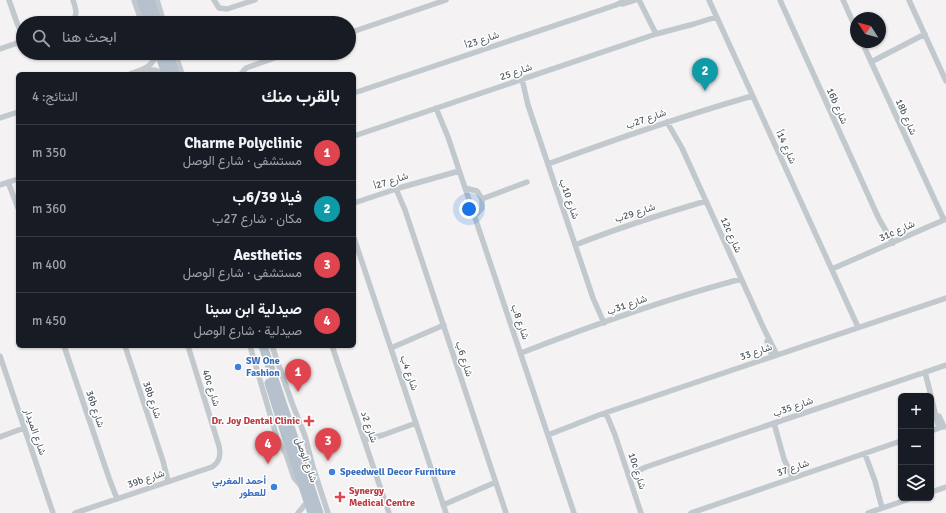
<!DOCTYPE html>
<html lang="ar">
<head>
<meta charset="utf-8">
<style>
	:root { --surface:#171b24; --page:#242831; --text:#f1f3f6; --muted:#9ea1a6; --line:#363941; --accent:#2563eb }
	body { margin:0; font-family:Signika,Vazirmatn,sans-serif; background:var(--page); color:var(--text); direction:rtl }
	.controls { position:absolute; right:12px; bottom:12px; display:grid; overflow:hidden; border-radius:6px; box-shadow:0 1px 3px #0004 }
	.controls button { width:36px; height:36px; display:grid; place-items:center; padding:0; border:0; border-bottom:1px solid var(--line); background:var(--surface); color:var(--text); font:20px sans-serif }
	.compass { position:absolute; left:850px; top:12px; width:36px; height:36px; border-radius:50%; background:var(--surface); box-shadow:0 1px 3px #0004; rotate:306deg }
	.you { position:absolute; left:469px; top:209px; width:14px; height:14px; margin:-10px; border:3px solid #fff; border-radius:50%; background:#1a73e8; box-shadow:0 0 0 6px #1a73e833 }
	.badge { display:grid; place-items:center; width:26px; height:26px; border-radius:50%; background:var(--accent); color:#fff; font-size:13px; font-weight:700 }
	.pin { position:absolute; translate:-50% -33px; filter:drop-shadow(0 1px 2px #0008) }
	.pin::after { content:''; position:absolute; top:21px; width:14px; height:12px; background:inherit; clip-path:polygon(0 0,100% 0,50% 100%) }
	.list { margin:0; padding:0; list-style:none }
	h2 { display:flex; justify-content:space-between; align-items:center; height:52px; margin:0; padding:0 16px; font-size:17px }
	h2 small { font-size:13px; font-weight:400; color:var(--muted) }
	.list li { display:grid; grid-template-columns:26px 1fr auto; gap:12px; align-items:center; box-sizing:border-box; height:56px; padding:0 16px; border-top:1px solid var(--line) }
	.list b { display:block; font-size:15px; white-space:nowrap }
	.list p { margin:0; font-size:13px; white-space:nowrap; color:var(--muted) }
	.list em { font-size:13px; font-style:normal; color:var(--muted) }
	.icon { flex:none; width:22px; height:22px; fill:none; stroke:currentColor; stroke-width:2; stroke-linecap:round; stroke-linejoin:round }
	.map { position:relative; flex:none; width:946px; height:513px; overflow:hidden; direction:ltr }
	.search { position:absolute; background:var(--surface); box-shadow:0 1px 3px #0004; left:16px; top:16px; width:340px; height:44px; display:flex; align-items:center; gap:10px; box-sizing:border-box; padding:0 14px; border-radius:22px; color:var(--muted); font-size:15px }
	.panel { position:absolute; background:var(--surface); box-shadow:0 1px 3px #0004; left:16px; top:72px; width:340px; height:276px; border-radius:6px; direction:rtl }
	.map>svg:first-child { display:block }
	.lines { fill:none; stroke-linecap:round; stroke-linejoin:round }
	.street { stroke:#c1c9ce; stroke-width:5.5 }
	.primary { stroke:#b5c1cd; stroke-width:9 }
	.shop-dot { fill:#3f7fe0; stroke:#fff; stroke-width:1.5 }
	.health-dot { fill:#e0444e; stroke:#fff; stroke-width:1.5 }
	.labels { text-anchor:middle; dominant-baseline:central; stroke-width:3; stroke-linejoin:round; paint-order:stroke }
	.street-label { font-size:10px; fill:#4b555d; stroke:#fff }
	.shop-label { font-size:10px; font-weight:bold; fill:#366cbe; stroke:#fff; text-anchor:start }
	.health-label { font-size:10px; font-weight:bold; fill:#be3a42; stroke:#fff; text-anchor:end }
</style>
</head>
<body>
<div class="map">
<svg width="946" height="513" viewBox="0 0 946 513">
	<rect width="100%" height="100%" fill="#f4f2f2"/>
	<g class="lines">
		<!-- street -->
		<path class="street" d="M9 0 17 23 23 36
			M134 0 142 23
			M157 0 164 23
			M214 0 219 8 227 9 255 0
			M639 0 656 34
			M709 0 858 327
			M780 0 879 219 893 243
			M843 0 856 29
			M909 0 946 81
			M622 4 635 0
			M72 23C78 15 76 9 73 0
			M349 33 446 0
			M862 42 944 220
			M0 49 23 41
			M175 53 182 74
			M871 62 925 34
			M146 70H155L164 74
			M130 74C142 70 153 67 157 53
			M241 74 246 68 289 53
			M522 79 528 105 593 298 604 323
			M354 93 616 5 626 0
			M436 108 448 137 574 513
			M0 118 18 112
			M667 122 682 148 764 329 777 355
			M354 136 656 34 694 24 716 17
			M548 164C616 139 683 116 752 96
			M8 182 18 208
			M0 185 18 179
			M465 188 477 191 482 199V208L475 216
			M396 189 405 210 506 513
			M482 199 527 182
			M354 203 399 188 459 171
			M354 238 446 513
			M575 245C618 228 662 214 706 201
			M832 269 946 219
			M767 341 772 357
			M64 346 109 478 117 499
			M125 346 163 461 168 481
			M250 346 277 438 286 454 294 478 302 487
			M272 346 292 403 305 436 313 467 328 513
			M332 346 389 513
			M391 348 444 325
			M521 353C593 325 666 299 741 279
			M0 356 53 513
			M925 372 931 396
			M931 397 939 428
			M606 413 615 435 641 513
			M939 416 944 427
			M774 423 784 459 793 478
			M931 431 942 427
			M548 435 599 415 946 298
			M0 437 24 428
			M364 440 383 435 416 423
			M865 454 875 481 882 508
			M629 475 646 467 742 434 946 365
			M931 492 946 487
			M443 505 496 482
			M75 513 212 467C220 462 221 455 219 446L188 346
			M298 513 308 501
			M691 513 901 441
			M868 513 912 498"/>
		<!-- primary -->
		<path class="primary" d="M141 0 149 23
			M150 0 158 23
			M159 53 166 74
			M168 53 175 74
			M263 346 319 513
			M269 383 284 430 312 513"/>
	</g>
	<!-- markers -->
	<g class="shop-dot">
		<circle cx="238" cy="367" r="4"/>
		<circle cx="332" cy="472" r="4"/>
		<circle cx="274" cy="487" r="4"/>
	</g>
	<g class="health-dot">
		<path d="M307 415h4v4h4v4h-4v4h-4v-4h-4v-4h4z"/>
		<path d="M338 491h4v4h4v4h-4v4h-4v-4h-4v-4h4z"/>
	</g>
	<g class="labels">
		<!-- street labels -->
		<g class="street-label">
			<text transform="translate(482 40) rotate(-19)">شارع 23أ</text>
			<text transform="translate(516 72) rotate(-19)">شارع 25</text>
			<text transform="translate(837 106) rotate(66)">16b شارع</text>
			<text transform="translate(906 117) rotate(66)">18b شارع</text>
			<text transform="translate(646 119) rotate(-19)">شارع 27ب</text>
			<text transform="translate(786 147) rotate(66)">شارع 14أ</text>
			<text transform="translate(391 181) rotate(-18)">شارع 27أ</text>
			<text transform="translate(569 199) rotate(71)">شارع 10ب</text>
			<text transform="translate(635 213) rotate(-18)">شارع 29ب</text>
			<text transform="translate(897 231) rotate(-24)">31c شارع</text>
			<text transform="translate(731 235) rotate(66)">12c شارع</text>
			<text transform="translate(627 305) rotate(-19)">شارع 31ب</text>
			<text transform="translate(520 322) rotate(71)">شارع 8ب</text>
			<text transform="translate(756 352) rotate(-19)">شارع 33</text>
			<text transform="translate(464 359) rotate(72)">شارع 6ب</text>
			<text transform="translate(409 373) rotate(71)">شارع 4ب</text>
			<text transform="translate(211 388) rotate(72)">40c شارع</text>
			<text transform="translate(152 400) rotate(71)">38b شارع</text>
			<text transform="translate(793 407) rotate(-19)">شارع 35ب</text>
			<text transform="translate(95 409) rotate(71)">36b شارع</text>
			<text transform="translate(369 427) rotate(71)">شارع 2د</text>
			<text transform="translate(35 432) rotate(71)">شارع الميدار</text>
			<text transform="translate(306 460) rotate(70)">شارع الوصل</text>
			<text transform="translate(793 468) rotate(-19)">شارع 37</text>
			<text transform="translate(637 471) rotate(72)">10c شارع</text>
			<text transform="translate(146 479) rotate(-19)">39b شارع</text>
		</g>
		<!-- shop labels -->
		<g class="shop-label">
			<text x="246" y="361">SW One<tspan x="246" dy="12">Fashion</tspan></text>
			<text x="340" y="472">Speedwell Decor Furniture</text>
			<text x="266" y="481" text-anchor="end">أحمد المغربي<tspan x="266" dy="12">للعطور</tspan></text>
		</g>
		<!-- health labels -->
		<g class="health-label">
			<text x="300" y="421">Dr. Joy Dental Clinic</text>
			<text x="349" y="491" text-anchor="start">Synergy<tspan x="349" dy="12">Medical Centre</tspan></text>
		</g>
	</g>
</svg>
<div class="controls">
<button>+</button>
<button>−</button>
<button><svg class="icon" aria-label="layers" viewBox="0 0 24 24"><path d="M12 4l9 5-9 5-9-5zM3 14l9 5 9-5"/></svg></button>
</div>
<svg class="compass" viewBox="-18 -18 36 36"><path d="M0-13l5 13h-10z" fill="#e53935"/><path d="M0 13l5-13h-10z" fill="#9ea1a6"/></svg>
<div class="you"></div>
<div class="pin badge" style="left:298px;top:392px;background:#e0444e">1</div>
<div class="pin badge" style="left:705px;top:91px;background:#0f9aa8">2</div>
<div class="pin badge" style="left:328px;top:461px;background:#e0444e">3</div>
<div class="pin badge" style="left:268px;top:464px;background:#e0444e">4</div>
<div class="search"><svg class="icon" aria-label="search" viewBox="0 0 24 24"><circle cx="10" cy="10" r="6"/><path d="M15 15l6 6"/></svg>ابحث هنا</div>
<section class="panel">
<h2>بالقرب منك<small>النتائج: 4</small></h2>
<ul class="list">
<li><span class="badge" style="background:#e0444e">1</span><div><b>Charme Polyclinic</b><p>مستشفى · شارع الوصل</p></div><em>350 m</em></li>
<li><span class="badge" style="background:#0f9aa8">2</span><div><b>فيلا 6/39ب</b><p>مكان · شارع 27ب</p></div><em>360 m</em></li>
<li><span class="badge" style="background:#e0444e">3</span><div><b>Aesthetics</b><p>مستشفى · شارع الوصل</p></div><em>400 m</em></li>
<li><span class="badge" style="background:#e0444e">4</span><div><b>صيدلية ابن سينا</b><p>صيدلية · شارع الوصل</p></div><em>450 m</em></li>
</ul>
</section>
</div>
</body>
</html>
